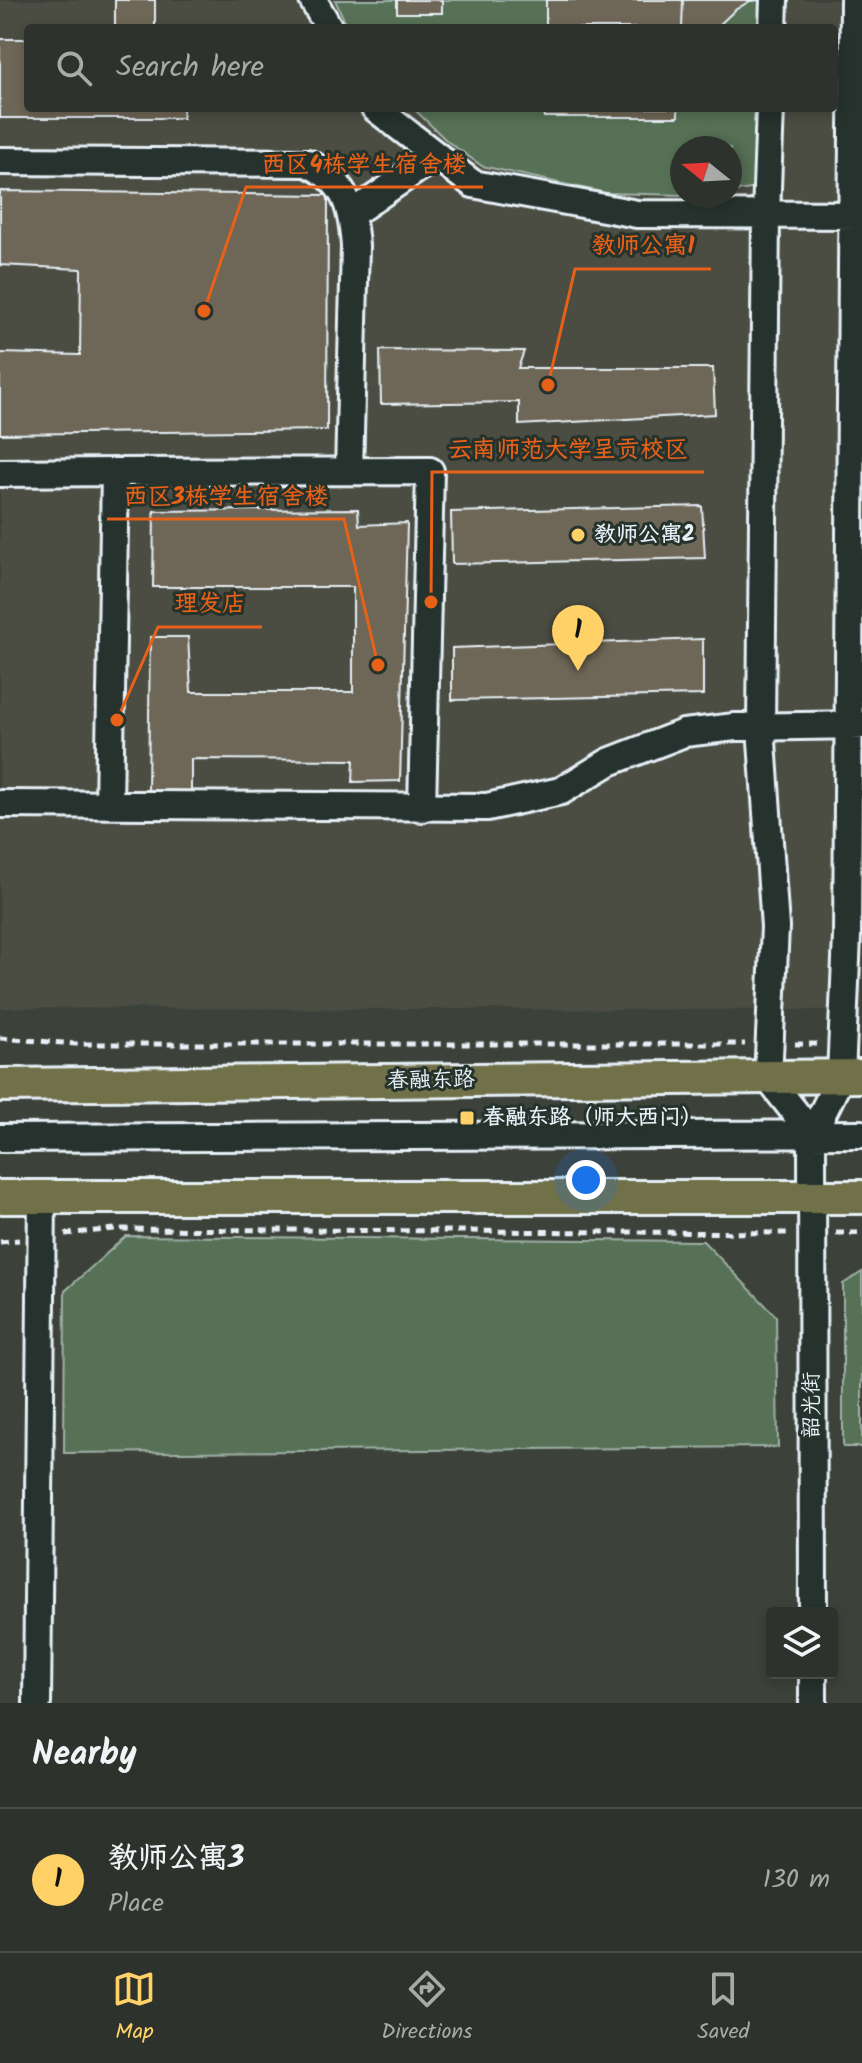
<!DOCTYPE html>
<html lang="en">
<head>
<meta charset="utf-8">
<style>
	:root { --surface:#2d322c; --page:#353a34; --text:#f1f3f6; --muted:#a7aaa9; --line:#484d48; --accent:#ffd166 }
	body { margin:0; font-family:Kalam,"LXGW WenKai TC",sans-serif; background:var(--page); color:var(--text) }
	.controls { position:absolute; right:24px; bottom:24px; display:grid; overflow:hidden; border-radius:8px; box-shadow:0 4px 12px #0003 }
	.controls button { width:72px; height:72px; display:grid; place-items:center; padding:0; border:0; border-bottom:2px solid var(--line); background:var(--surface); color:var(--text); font:40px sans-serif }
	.compass { position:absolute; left:670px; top:136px; width:72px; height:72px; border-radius:50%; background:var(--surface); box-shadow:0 4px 12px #0003; rotate:288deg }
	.you { position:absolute; left:586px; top:1180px; width:28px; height:28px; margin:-20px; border:6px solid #fff; border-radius:50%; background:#1a73e8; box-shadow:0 0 0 12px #1a73e833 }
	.badge { display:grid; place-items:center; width:52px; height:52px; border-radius:50%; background:var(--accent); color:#111; font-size:26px; font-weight:700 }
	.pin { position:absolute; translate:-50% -66px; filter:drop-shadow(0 2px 4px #0008) }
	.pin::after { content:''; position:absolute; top:42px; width:28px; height:24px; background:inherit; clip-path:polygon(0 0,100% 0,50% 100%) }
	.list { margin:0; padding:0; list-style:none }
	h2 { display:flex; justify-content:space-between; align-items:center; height:104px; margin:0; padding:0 32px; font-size:34px }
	h2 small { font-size:26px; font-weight:400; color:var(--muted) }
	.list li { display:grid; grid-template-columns:52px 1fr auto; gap:24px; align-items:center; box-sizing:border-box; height:144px; padding:0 32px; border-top:2px solid var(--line) }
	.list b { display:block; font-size:30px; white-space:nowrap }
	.list p { margin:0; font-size:26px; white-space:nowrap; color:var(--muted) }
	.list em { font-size:26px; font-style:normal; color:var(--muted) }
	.icon { flex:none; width:44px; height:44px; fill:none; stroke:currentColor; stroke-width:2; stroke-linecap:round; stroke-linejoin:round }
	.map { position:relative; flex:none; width:862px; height:1703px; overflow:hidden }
	.search { position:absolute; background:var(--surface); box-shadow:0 4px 12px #0003; left:24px; right:24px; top:24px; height:88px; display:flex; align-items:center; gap:20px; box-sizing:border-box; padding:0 28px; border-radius:8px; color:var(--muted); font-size:30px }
	.sheet { height:248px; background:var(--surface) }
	nav { display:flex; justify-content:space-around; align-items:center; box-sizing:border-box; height:112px; border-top:2px solid var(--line); background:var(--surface); font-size:22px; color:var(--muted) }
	nav a { display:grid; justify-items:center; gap:4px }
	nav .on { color:var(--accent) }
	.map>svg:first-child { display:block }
	.built { fill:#4b4d43; fill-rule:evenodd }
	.green { fill:#577157; stroke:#a0b1a8; stroke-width:2 }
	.building { fill:#6e6657; stroke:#e8f1f8; stroke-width:2 }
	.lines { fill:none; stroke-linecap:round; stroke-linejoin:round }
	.minor-casing { stroke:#e8f1f8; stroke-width:32 }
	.major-casing { stroke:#e8f1f8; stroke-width:38 }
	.path { stroke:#e8f1f8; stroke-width:5; stroke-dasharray:8 6; stroke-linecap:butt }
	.minor { stroke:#26332d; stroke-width:26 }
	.major { stroke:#70704a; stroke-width:32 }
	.poi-dot { fill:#ffd166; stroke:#26332d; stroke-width:3 }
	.labels { text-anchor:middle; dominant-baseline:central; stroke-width:6; stroke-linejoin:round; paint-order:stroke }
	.poi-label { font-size:22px; font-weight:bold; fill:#e8f1f8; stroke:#26332d; text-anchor:start }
	.street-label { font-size:22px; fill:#e8f1f8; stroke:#26332d }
	.leader { fill:none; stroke:#e86118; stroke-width:3 }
	.callout-dot { fill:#e86118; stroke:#26332d; stroke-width:3 }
	.callout-label { font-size:24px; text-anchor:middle; font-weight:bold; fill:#e86118; stroke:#26332d; stroke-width:6; stroke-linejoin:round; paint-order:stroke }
</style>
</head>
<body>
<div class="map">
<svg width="862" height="1703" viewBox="0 0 862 1703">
	<rect width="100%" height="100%" fill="#3c423a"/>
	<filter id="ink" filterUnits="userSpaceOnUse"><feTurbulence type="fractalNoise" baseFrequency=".0125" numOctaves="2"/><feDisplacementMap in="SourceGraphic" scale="16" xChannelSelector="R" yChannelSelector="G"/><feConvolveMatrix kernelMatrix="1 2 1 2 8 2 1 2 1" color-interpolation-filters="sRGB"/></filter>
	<g filter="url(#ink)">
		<!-- built -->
		<path class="built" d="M0 0H862V1010L0 1008ZM28 28H834V108H28ZM682 148H730V196H682Z"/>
		<!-- green -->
		<path class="green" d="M335 0H773V28H348Z
			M413 108H772V186L730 192V148H682V195L606 193 482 166 447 141Z
			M126 1236 703 1241 776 1316 778 1447 64 1453 65 1291Z
			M862 1272V1447H843V1284Z"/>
		<!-- building -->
		<path class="building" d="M115 0H155V28H115Z
			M397 0H442V13H397Z
			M546 0H683L682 28H546Z
			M683 0H760L750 1 735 10 716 28H682Z
			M0 39H28V108H183V118H0Z
			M544 108H678V117H544Z
			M0 191 328 195 327 430 0 434V353L80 355 81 269 0 265Z
			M380 350 524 351 518 368H713L715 414 519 425V402L381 404Z
			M702 506 705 558 452 564 451 512Z
			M358 509 359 525 407 523 400 781 353 782 354 760 191 759V793H148L150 637H188L191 692H353V587H153L154 511Z
			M703 639V695L452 700V648Z"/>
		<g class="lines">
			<!-- minor casing -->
			<g class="minor-casing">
				<path id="minor" d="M313 0 329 28
					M773 28 774 0
					M375 108 473 184 637 214 862 215
					M770 108 766 215 761 727 775 927 768 1078 812 1134
					M0 161 307 163C346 180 352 208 355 246L349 471
					M353 213 436 156
					M115 472 430 471 422 808
					M0 473 115 472 109 804
					M0 804 487 807 561 791 609 762 684 733 735 727 862 725
					M0 1138 862 1134
					M813 1613 812 1134 841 1076 847 936 854 0
					M813 1673V1703
					M37 1703 42 1197"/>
			</g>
			<!-- major casing -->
			<g class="major-casing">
				<path id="major" d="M0 1085 862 1076
					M0 1197H862"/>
			</g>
			<!-- path -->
			<path class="path" d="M0 1038 76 1044H745
				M795 1044H817
				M836 1233H862
				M65 1234 115 1229 790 1233
				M0 1242 19 1240"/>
			<!-- minor -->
			<use href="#minor" class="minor"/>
			<!-- major -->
			<use href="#major" class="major"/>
		</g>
	</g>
	<!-- markers -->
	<g class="poi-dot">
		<circle cx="578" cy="535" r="8"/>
		<rect x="459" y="1110" width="16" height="16" rx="4"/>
	</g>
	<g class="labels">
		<!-- poi labels -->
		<g class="poi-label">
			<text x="594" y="535">教师公寓2</text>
			<text x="483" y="1118">春融东路（师大西门）</text>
		</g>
		<!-- street labels -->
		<g class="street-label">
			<text transform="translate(431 1081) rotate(-1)">春融东路</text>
			<text transform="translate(812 1405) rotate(-90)">韶光街</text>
		</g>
	</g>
	<!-- callouts -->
	<path class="leader" d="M204 311L246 187H483M548 385L575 269H711M431 602L432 472H704M378 665L344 519H107M117 720L158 627H262"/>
	<g class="callout-dot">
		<circle cx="204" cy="311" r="8"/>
		<circle cx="548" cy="385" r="8"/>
		<circle cx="431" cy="602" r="8"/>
		<circle cx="378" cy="665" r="8"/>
		<circle cx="117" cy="720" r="8"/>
	</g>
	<g class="callout-label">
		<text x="364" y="172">西区4栋学生宿舍楼</text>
		<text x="643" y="253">教师公寓1</text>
		<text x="568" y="457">云南师范大学呈贡校区</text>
		<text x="226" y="504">西区3栋学生宿舍楼</text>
		<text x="210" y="611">理发店</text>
	</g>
</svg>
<div class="controls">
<button><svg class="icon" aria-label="layers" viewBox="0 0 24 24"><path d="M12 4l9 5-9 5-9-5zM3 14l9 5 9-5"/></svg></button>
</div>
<svg class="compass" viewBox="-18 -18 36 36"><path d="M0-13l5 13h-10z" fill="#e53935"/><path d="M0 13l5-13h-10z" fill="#a7aaa9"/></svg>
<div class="you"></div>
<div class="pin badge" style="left:578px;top:671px">1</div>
<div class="search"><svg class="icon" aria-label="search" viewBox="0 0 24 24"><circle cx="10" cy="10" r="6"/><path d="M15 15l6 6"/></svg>Search here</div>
</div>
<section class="sheet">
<h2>Nearby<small></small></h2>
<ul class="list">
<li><span class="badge">1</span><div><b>教师公寓3</b><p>Place</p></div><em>130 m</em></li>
</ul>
</section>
<nav>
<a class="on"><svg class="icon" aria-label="map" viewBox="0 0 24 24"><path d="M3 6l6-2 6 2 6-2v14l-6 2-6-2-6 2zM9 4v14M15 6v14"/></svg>Map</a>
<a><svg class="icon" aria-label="directions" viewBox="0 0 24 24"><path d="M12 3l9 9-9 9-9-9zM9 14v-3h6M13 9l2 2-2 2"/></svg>Directions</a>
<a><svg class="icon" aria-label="saved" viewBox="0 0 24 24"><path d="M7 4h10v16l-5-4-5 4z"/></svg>Saved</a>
</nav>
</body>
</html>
